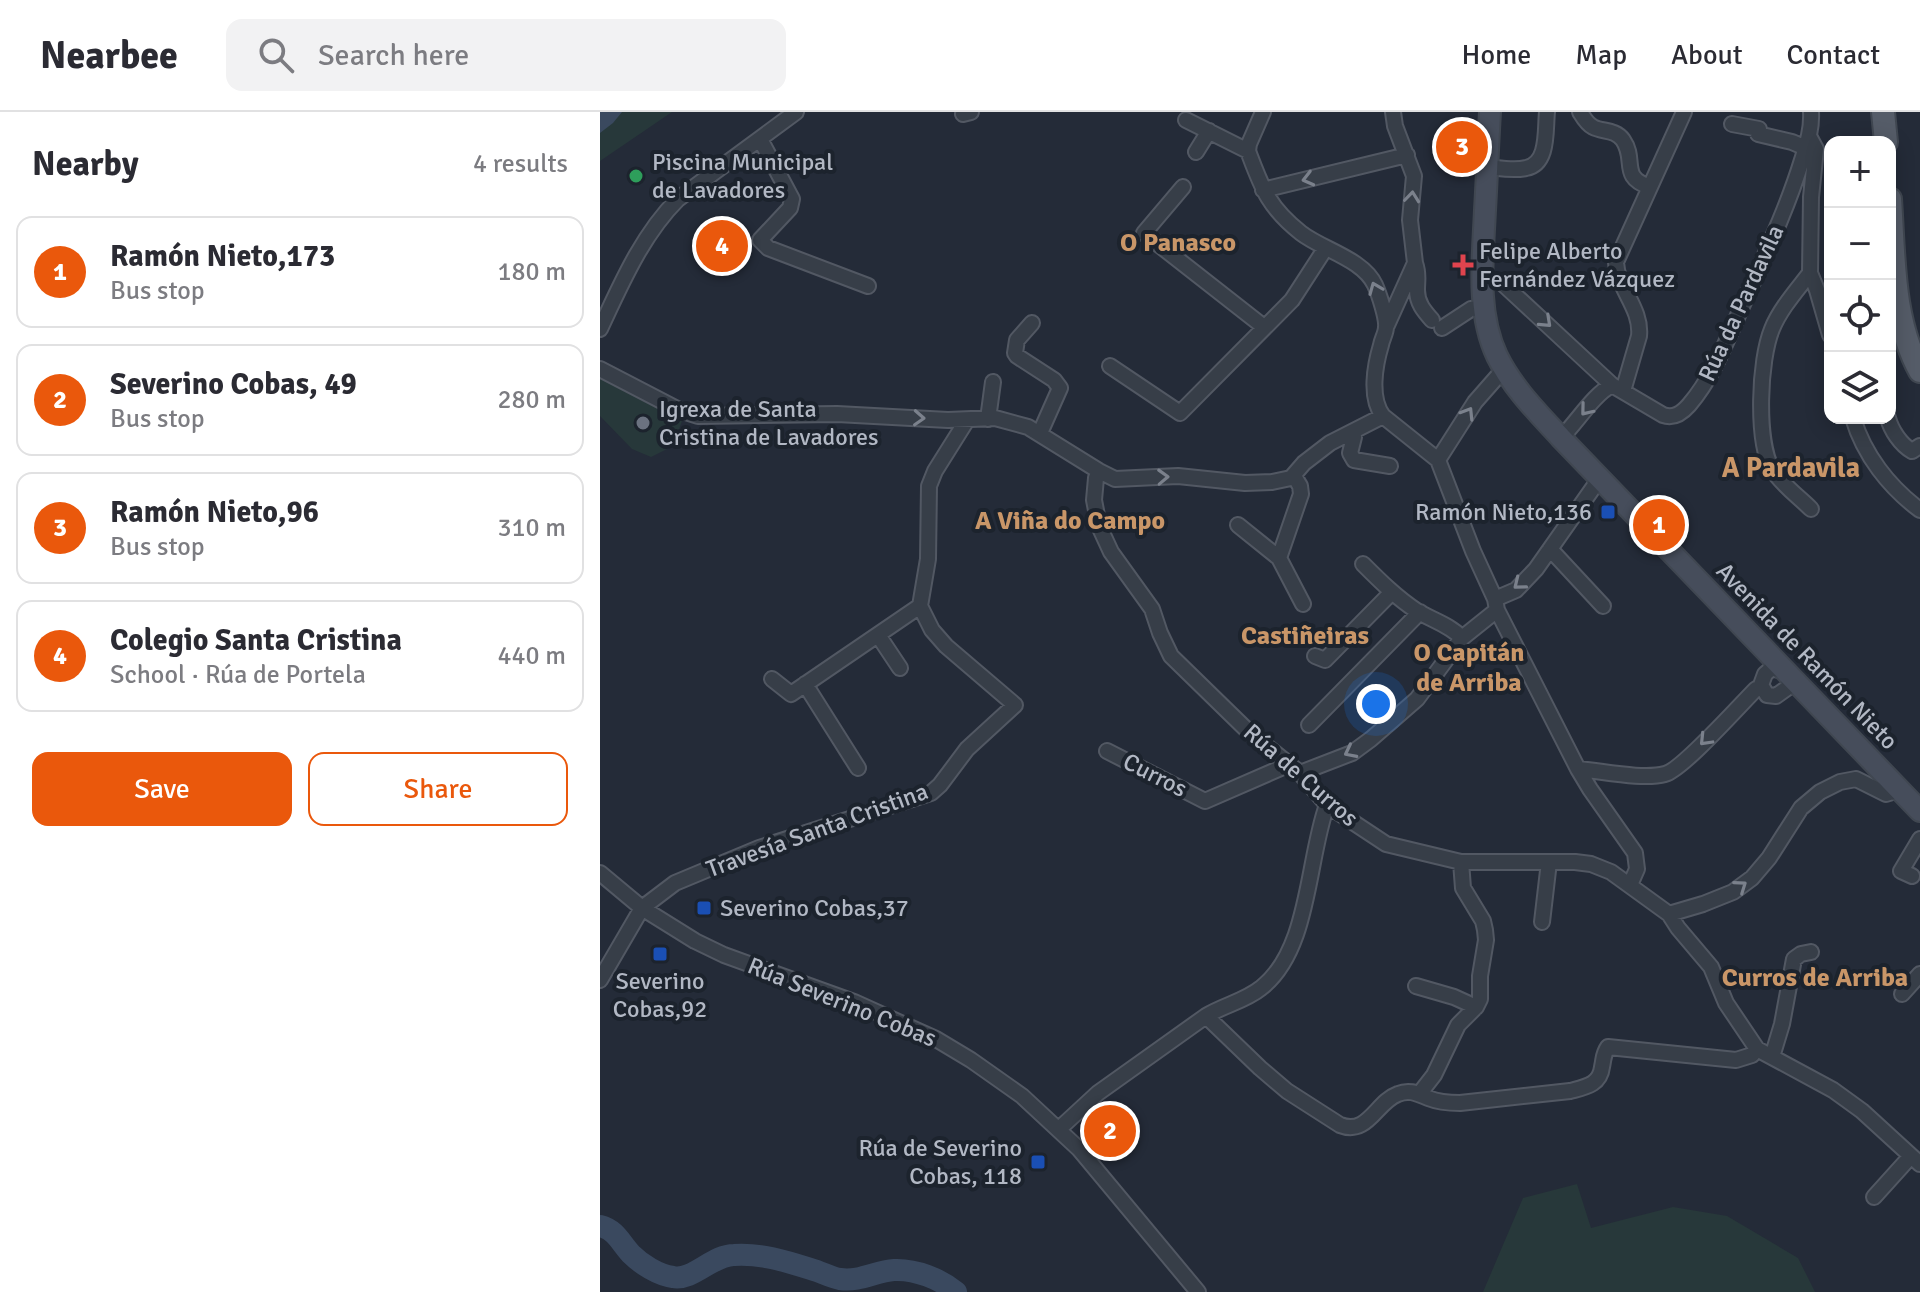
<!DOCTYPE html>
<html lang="en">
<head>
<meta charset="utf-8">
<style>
	:root { --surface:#fff; --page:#f2f2f3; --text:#2b2b33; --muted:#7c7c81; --line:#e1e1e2; --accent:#ea580c }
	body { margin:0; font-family:Signika,sans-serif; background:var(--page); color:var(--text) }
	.controls { position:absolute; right:24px; top:24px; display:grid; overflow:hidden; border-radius:16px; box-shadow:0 4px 20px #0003 }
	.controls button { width:72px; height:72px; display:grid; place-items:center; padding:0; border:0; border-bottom:2px solid var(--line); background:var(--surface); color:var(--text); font:40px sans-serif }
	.you { position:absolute; left:776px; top:592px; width:28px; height:28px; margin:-20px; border:6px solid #fff; border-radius:50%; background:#1a73e8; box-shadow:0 0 0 12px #1a73e833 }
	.badge { display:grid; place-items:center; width:52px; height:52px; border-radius:50%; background:var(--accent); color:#fff; font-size:26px; font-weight:700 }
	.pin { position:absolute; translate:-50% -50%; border:4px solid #fff; box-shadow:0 2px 8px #0006 }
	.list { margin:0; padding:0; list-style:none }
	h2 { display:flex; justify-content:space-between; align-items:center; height:104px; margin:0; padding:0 32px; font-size:34px }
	h2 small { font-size:26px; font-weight:400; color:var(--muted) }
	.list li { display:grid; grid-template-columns:52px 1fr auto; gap:24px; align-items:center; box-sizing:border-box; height:112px; margin:0 16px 16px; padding:0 16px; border:2px solid var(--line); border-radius:16px }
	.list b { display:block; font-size:30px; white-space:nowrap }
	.list p { margin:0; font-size:26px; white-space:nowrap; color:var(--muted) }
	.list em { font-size:26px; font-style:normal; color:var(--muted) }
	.actions { display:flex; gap:16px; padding:24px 32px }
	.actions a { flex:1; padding:18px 0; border:2px solid var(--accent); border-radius:16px; text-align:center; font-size:28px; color:var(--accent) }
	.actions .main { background:var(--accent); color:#fff }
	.icon { flex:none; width:44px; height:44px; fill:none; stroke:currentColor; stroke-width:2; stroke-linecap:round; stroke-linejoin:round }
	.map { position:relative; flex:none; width:1320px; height:1180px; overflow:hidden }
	header { display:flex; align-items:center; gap:48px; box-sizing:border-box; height:112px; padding:0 40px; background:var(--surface); border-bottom:2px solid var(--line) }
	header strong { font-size:38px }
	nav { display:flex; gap:44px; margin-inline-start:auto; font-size:28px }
	.search { width:560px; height:72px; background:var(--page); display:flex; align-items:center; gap:20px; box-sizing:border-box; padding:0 28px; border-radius:16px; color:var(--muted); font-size:30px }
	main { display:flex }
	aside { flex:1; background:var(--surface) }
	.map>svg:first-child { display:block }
	.green { fill:#27383a }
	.water { fill:#3a495f }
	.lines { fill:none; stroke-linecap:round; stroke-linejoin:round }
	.river { stroke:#3a495f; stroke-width:22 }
	.minor-casing { stroke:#525863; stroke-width:18 }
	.secondary-casing { stroke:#404751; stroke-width:24 }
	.primary-casing { stroke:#404751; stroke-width:26 }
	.minor { stroke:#373e48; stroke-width:14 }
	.secondary { stroke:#464d5b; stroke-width:20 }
	.primary { stroke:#555c68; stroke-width:22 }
	.oneway { stroke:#7b818c }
	.leisure-dot { fill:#2e9e5b; stroke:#1c232d; stroke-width:3 }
	.health-dot { fill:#e0444e; stroke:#1c232d; stroke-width:3 }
	.worship-dot { fill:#6b7280; stroke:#1c232d; stroke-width:3 }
	.transit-dot { fill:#1a4fb4; stroke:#1c232d; stroke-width:3 }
	.labels { text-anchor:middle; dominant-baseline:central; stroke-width:8; stroke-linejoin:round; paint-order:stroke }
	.poi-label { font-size:24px; fill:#b2b8c4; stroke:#1c232d; text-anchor:start }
	.street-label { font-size:24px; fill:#b2b8c4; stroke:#1c232d }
	.neighbourhood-label { font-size:26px; font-weight:bold; fill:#c99668; stroke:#1c232d }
	.quarter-label { font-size:28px; font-weight:bold; fill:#c99668; stroke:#1c232d }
</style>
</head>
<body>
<header>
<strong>Nearbee</strong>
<div class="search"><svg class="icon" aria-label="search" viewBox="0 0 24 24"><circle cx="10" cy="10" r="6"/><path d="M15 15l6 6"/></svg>Search here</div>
<nav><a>Home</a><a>Map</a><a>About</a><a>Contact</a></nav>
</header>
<main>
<aside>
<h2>Nearby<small>4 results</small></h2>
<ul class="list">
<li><span class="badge">1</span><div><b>Ramón Nieto,173</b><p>Bus stop</p></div><em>180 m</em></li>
<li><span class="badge">2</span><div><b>Severino Cobas, 49</b><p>Bus stop</p></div><em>280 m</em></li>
<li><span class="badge">3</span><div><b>Ramón Nieto,96</b><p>Bus stop</p></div><em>310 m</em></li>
<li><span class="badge">4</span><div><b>Colegio Santa Cristina</b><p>School · Rúa de Portela</p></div><em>440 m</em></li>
</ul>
<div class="actions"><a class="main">Save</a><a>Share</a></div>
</aside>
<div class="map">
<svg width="1320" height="1180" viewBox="0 0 1320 1180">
	<rect width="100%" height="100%" fill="#242b38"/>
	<!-- green -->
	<path class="green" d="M0 0H72L0 49Z
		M0 265 82 309 73 334 51 345 32 337 0 304Z
		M977 1072 991 1116 1073 1095 1127 1104 1198 1146 1215 1180H883L923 1086Z"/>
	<!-- water -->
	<path class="water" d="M0 0H22L13 11 0 21Z"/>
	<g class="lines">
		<!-- river -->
		<path class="river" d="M0 1114C16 1118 20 1130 31 1142 41 1152 58 1163 73 1165 93 1169 112 1143 134 1143 163 1141 191 1151 217 1159 225 1162 233 1166 240 1167 260 1170 276 1159 294 1158 316 1157 340 1167 356 1180"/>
		<!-- minor casing -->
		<g class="minor-casing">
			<path id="minor" d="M663 0 649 32 648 39C662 76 668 95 701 121 723 138 763 147 775 173 779 182 787 206 786 215 786 221 782 227 781 233 775 253 769 286 783 304
				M980 0C983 5 987 12 993 15 1002 20 1015 17 1023 28 1037 48 1019 65 1050 75
				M363 2 371 0
				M586 8 648 39
				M1132 12 1159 17 1158 22 1192 30 1206 36
				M1209 24 1216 37 1211 85 1210 161 1217 178 1230 223
				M160 27 192 87 190 96 160 128 168 136 268 174
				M596 40 609 19
				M887 55C899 56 914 59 926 56 949 52 945 18 947 0
				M583 75 544 121 664 215
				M663 78 807 43
				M815 151C819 162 817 167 817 178 817 191 824 199 832 208
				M1210 161C1197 178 1180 197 1172 217 1159 248 1156 329 1172 357 1181 372 1199 385 1211 397
				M883 169 901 170 1012 273 1063 303C1074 307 1082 301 1089 293 1114 264 1128 225 1144 190 1165 143 1187 97 1202 48 1207 32 1212 17 1211 0
				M432 211 417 228 415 241 417 244 454 268 460 276 440 321
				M787 213 815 151 810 108 814 64 795 14 793 0
				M842 216 871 197 885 196
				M0 217C21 172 42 123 78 87L196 0
				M510 254 580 301 692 188 725 137
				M0 257 79 298 98 304 237 302 348 308 395 306 428 315 499 359 515 367 578 364 645 371 672 370 691 366 704 351 730 331 783 304 838 348 873 439 895 487 897 498 978 657 990 677 1035 741 1037 757 1030 773
				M1023 279 1039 224C1042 196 1017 176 1016 150L1084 0
				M1253 306C1264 343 1289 375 1320 398
				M1288 306C1291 318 1301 333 1312 339L1320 334
				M388 307 393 270
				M753 321 754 325 750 341 754 348 790 354
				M961 326C977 310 994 282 1012 273
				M838 348 875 290 904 257
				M499 359 496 366 494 388 499 414 511 440 552 497 560 521 571 544 650 621 700 661 727 693 786 732 861 750H975L991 752 1011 760 1069 802 1078 816 1111 855 1126 891 1157 937 1233 978 1262 999 1320 1052
				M694 364 700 374 701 382 679 446 703 492
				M638 413 679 446
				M950 437 1003 494
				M763 452C780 469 797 486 817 499 832 508 850 513 862 526
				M895 487 916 478 936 457 1000 366
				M278 523 300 556
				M715 544 725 548 792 480
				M1172 556 1186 560 1190 574 1176 584 1167 583 1161 573 1165 562Z
				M172 567 191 582 320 494
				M205 572 258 656
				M709 613 820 500
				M507 639 605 689 690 652
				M978 657C1002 659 1043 668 1065 662 1082 658 1139 594 1156 577H1162
				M700 661 752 641 771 627 817 587 862 526 897 498
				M0 761 42 796 95 829 124 843 254 890 336 927 371 948 422 984 479 1037 598 1180
				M1312 764 1301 759 1320 727
				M1069 802 1103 792 1133 780 1152 766 1169 746 1201 696 1220 680 1240 670 1256 667 1286 682 1299 678
				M942 810 949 750
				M0 868 42 796 75 771 159 736 331 681 340 673 367 637 415 593 346 534 332 518 320 494 328 447 329 374 335 359 367 308
				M816 874 854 885 876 895
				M1302 882 1320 862
				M606 904 660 956 687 979 740 1013C768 1024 776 990 798 982 810 977 818 982 828 986 838 990 849 991 860 991L970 979C985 975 1000 973 1002 955 1004 946 1003 942 1008 935L1136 948 1152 943 1157 937
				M1172 945 1182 912 1194 847 1201 842 1211 840
				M820 981 834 963 858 913 876 895 880 887V864L886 828 885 818 883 809 863 776 861 750
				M459 1017 498 981 606 904C624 893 645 889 661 876 710 838 707 748 727 693
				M1274 1085 1311 1044"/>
		</g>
		<!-- secondary casing -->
		<g class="secondary-casing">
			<path id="secondary" d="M890 0C888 33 887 65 885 98 883 145 876 200 897 244 912 275 937 300 961 326L1320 699"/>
		</g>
		<!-- primary casing -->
		<g class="primary-casing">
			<path id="primary" d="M1283 0 1286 30
				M1290 87C1294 144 1292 208 1320 259"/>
		</g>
		<!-- minor -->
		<use href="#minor" class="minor"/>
		<!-- secondary -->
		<use href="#secondary" class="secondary"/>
		<!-- primary -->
		<use href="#primary" class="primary"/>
	</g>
	<!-- one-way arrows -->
	<defs><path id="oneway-chevron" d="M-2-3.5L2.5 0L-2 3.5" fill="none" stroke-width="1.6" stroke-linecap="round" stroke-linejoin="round" transform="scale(2)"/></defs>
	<g class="oneway">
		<use href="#oneway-chevron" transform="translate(708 67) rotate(166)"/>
		<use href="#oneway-chevron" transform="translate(812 85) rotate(-84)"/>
		<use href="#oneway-chevron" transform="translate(775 176) rotate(-112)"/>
		<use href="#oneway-chevron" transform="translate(946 210) rotate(43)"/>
		<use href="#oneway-chevron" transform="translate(986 298) rotate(129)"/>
		<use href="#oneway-chevron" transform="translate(868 301) rotate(-58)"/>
		<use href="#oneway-chevron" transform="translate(319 306) rotate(3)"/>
		<use href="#oneway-chevron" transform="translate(563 365) rotate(-2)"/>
		<use href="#oneway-chevron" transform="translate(919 472) rotate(141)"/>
		<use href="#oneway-chevron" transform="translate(1105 628) rotate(134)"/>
		<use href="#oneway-chevron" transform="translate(750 640) rotate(153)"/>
		<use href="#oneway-chevron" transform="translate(1141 774) rotate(-35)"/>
	</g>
	<!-- markers -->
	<circle class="leisure-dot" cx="36" cy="64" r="8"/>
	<path class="health-dot" d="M859 141h8v8h8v8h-8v8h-8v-8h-8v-8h8z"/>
	<circle class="worship-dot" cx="43" cy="311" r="8"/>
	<g class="transit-dot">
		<rect x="1000" y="392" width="16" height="16" rx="4"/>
		<rect x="96" y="788" width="16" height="16" rx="4"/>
		<rect x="52" y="834" width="16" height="16" rx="4"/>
		<rect x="430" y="1042" width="16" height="16" rx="4"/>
	</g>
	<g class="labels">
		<!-- poi labels -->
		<g class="poi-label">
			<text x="52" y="50">Piscina Municipal<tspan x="52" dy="28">de Lavadores</tspan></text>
			<text x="879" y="139">Felipe Alberto<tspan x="879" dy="28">Fernández Vázquez</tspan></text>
			<text x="59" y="297">Igrexa de Santa<tspan x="59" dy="28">Cristina de Lavadores</tspan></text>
			<text x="992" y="400" text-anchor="end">Ramón Nieto,136</text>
			<text x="120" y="796">Severino Cobas,37</text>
			<text x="60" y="869" text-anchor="middle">Severino<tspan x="60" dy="28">Cobas,92</tspan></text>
			<text x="422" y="1036" text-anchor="end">Rúa de Severino<tspan x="422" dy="28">Cobas, 118</tspan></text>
		</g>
		<!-- street labels -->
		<g class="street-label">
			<text transform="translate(1141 191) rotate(-65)">Rúa da Pardavila</text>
			<text transform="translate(1207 544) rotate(46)">Avenida de Ramón Nieto</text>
			<text transform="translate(555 663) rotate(27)">Curros</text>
			<text transform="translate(701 663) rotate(41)">Rúa de Curros</text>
			<text transform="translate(217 718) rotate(-20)">Travesía Santa Cristina</text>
			<text transform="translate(242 890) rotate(22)">Rúa Severino Cobas</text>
		</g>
		<!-- neighbourhood labels -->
		<g class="neighbourhood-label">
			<text x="578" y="131">O Panasco</text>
			<text x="470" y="409">A Viña do Campo</text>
			<text x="705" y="524">Castiñeiras</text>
			<text x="869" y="541">O Capitán<tspan x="869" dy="30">de Arriba</tspan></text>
			<text x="1215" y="866">Curros de Arriba</text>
		</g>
		<!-- quarter labels -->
		<g class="quarter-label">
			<text x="1191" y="356">A Pardavila</text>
		</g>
	</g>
</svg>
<div class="controls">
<button>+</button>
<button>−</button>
<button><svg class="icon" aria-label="locate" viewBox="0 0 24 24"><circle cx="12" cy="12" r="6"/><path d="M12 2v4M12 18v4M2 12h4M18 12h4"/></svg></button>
<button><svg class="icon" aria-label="layers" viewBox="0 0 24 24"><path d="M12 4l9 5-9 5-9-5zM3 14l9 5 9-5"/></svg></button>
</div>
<div class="you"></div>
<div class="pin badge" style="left:1059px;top:413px">1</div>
<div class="pin badge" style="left:510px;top:1019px">2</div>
<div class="pin badge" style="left:862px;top:35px">3</div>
<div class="pin badge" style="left:122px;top:134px">4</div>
</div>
</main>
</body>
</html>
